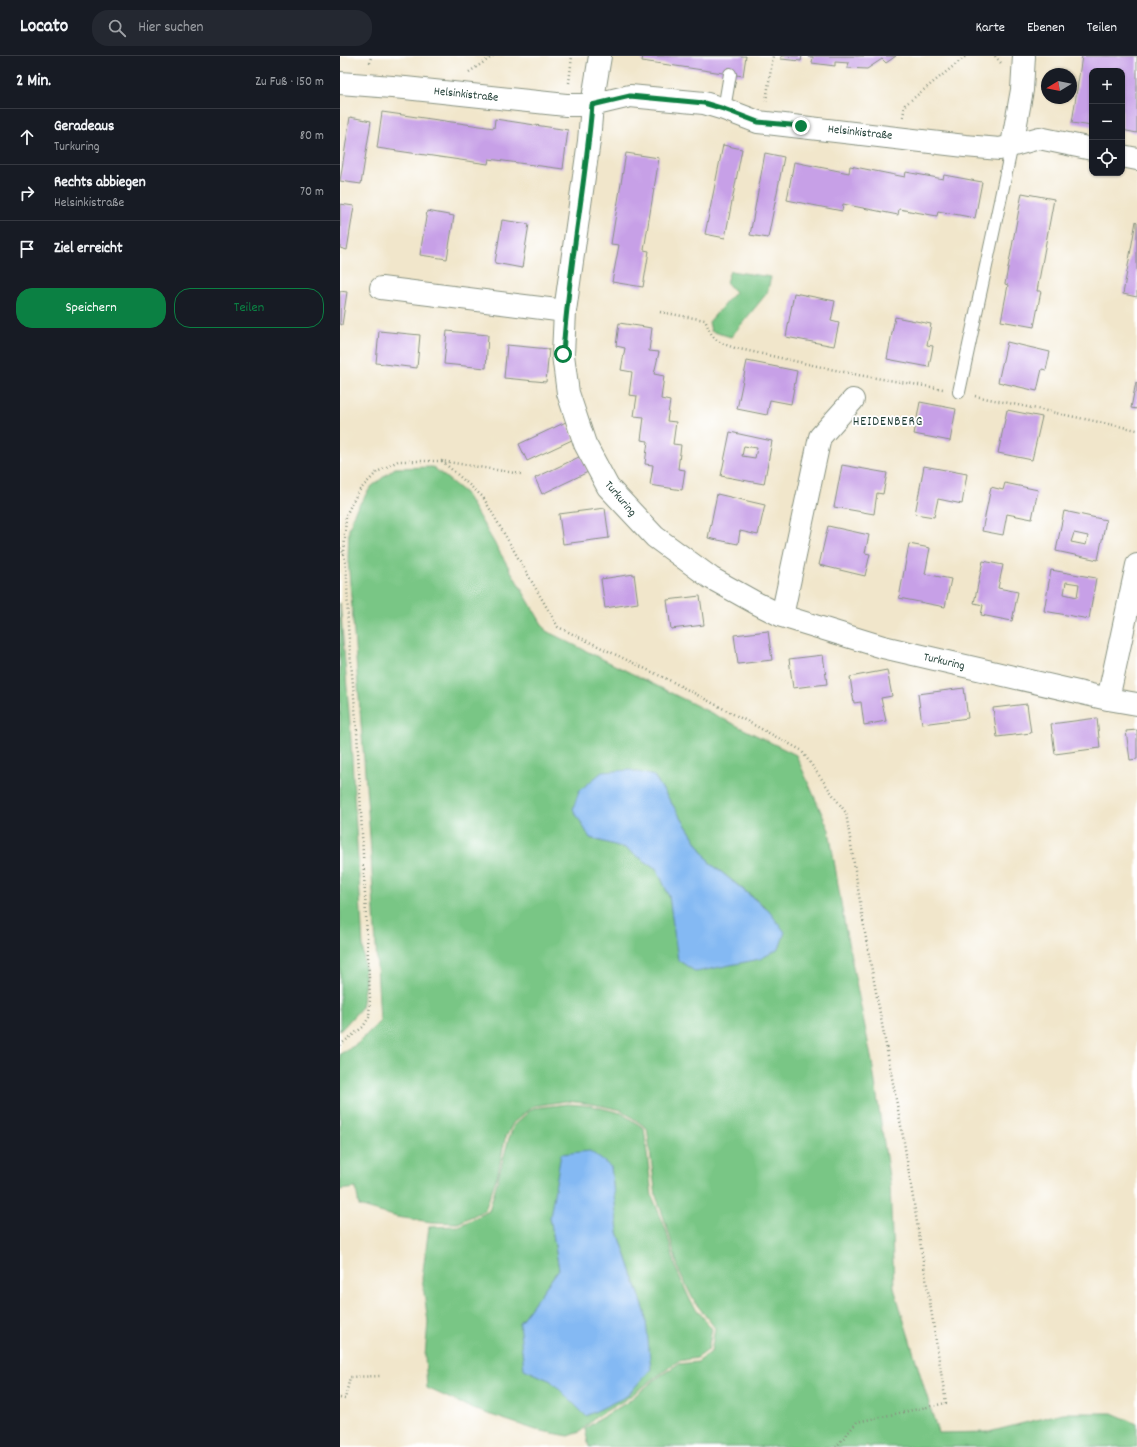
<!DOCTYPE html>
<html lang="de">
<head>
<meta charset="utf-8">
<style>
	:root { --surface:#171b24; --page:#242831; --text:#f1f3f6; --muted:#9ea1a6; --line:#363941; --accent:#0b8043 }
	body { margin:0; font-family:Dekko,sans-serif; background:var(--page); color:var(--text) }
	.controls { position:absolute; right:12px; top:12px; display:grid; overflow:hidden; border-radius:8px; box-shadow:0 1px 3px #0004 }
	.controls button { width:36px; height:36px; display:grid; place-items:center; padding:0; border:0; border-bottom:1px solid var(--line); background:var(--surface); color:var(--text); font:20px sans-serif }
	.compass { position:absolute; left:701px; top:12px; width:36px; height:36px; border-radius:50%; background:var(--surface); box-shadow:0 1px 3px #0004; rotate:260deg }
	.stop { position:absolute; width:12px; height:12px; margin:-9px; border:3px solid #0b8043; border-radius:50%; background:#fff }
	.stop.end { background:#0b8043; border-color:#fff; box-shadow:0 1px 4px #0008 }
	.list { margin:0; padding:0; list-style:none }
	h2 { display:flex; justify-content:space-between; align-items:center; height:52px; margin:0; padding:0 16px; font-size:17px }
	h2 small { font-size:13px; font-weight:400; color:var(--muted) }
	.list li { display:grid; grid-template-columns:26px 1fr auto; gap:12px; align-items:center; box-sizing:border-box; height:56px; padding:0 16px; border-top:1px solid var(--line) }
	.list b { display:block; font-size:15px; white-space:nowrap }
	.list p { margin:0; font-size:13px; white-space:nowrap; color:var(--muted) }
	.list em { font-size:13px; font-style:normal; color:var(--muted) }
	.actions { display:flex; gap:8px; padding:12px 16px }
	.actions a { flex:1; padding:9px 0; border:1px solid var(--accent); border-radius:16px; text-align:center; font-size:14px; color:var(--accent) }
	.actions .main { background:var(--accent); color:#fff }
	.icon { flex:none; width:22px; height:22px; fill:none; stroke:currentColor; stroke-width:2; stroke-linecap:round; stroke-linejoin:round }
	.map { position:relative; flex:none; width:797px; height:1391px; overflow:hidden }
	header { display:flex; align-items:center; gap:24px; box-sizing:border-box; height:56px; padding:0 20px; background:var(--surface); border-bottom:1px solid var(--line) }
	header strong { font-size:19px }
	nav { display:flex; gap:22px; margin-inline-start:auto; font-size:14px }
	.search { width:280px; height:36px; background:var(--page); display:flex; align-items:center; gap:10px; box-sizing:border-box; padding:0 14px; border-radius:16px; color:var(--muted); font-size:15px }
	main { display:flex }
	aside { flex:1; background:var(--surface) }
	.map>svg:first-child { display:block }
	.green { fill:#79c685; stroke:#4c825c; fill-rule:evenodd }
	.water { fill:#84b9f3; stroke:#527b94 }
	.building { fill:#c7a0e7; fill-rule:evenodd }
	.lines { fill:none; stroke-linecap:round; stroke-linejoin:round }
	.service-casing { stroke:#889280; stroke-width:14 }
	.minor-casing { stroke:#889280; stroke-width:24 }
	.path { stroke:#889280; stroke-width:2.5; stroke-dasharray:1 3; stroke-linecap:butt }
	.service { stroke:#fff; stroke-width:12 }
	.minor { stroke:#fff; stroke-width:22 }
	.route { stroke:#0b8043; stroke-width:5 }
	.labels { text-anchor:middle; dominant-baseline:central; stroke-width:3.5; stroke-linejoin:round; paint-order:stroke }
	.street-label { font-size:12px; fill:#1f3d34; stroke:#fff }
	.neighbourhood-label { font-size:13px; letter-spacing:1px; fill:#1f3d34; stroke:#fff }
</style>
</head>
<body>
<header>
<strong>Locato</strong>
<div class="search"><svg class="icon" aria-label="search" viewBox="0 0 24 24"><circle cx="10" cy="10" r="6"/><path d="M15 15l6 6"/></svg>Hier suchen</div>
<nav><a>Karte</a><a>Ebenen</a><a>Teilen</a></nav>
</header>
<main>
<aside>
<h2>2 Min.<small>Zu Fuß · 150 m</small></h2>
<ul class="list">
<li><svg class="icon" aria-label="ahead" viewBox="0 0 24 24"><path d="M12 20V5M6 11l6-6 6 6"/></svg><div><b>Geradeaus</b><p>Turkuring</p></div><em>80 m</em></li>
<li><svg class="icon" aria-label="right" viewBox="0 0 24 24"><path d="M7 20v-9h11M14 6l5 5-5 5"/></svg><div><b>Rechts abbiegen</b><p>Helsinkistraße</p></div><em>70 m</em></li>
<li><svg class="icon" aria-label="arrive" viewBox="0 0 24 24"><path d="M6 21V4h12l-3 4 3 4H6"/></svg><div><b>Ziel erreicht</b></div></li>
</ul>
<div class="actions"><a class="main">Speichern</a><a>Teilen</a></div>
</aside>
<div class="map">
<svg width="797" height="1391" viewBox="0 0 797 1391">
	<rect width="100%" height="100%" fill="#fff"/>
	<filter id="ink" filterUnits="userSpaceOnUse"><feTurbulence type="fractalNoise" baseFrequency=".025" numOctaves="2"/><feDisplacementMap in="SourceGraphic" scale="8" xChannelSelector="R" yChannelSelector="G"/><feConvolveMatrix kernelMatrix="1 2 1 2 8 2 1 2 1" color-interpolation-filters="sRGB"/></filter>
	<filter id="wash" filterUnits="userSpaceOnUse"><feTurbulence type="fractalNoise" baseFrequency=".012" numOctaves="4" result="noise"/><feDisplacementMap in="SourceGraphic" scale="16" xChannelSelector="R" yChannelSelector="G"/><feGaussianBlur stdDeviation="0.9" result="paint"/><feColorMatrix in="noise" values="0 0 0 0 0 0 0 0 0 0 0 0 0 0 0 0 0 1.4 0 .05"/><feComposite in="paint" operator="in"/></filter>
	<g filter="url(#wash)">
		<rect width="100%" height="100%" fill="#f1e6cb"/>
		<!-- green -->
		<path class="green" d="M390 215 431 221 427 237 391 281 371 275 369 266 395 236 386 226Z
			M93 411 125 437 206 575 456 699 489 774 505 871 532 1006 550 1128 554 1232 598 1377 649 1376 723 1357H772L797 1368V1391H528L527 1389 525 1391H249L245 1373 256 1365 286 1347 317 1322 338 1308 358 1306 371 1296 375 1272 354 1245 339 1215 328 1174 316 1140 307 1072 281 1054 253 1048 226 1045 193 1050 173 1067 165 1083 158 1117 145 1154 118 1167 91 1166 57 1161 19 1150 16 1132 0 1134V998L17 988 40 965 30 780 8 502 9 473 15 455 31 431 55 412ZM314 720 370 807 428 853 339 904 329 840 317 813 285 792 250 782Z
			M0 547 10 669 25 926 21 952 0 975Z
			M227 1048 253 1050 281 1057 304 1072 312 1140 326 1174 337 1215 351 1246 372 1273 368 1294 357 1302 338 1305 285 1344 256 1361 240 1376 229 1380 196 1374 133 1353 87 1332 85 1300 88 1266 82 1222 89 1171 119 1170 149 1155 168 1085 174 1069 193 1052ZM271 1111 278 1176 305 1256 246 1360 211 1325 179 1267 219 1213 210 1161Z"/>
		<!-- water -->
		<path class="water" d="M290 714 314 720 370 807 428 854 445 876 439 893 420 903 356 916 338 904 329 840 317 813 285 792 250 782 233 753 239 735 262 716Z
			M250 1095 271 1111 278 1176 305 1256 311 1313 287 1340 246 1360 211 1325 184 1313 179 1267 219 1213 210 1161 221 1098Z"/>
		<g id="blocks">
			<!-- building -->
			<path class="building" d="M303 0H406L403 20 302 5Z
				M441 0H462L461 5 441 3Z
				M468 0H556L546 7 542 3 527 13 507 12 509 7 495 6V10L472 7 473 1H468Z
				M742 0H797V77L782 74V15H752V70L732 67Z
				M42 56 154 72 155 63 228 74 223 113 149 103 148 108 37 92Z
				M10 61 31 65 21 128 0 125Z
				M383 89 402 93 385 182 365 178Z
				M286 97 319 102 304 194 309 195 303 231 272 226 279 189 271 188Z
				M425 97 444 101 428 182 410 179Z
				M454 106 509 117 510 110 565 121 566 116 603 123 604 119 642 126 635 162 598 155 597 160 559 153 558 159 503 148 502 155 447 144Z
				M682 137 714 143 697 235H701L694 271 661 265 668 229 665 228Z
				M0 148 14 150 7 194 0 192Z
				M87 155 114 160 107 203 80 199Z
				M162 164 189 168 182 212 155 207Z
				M796 165 797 166V241L783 238Z
				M0 235 7 236 2 269 0 268Z
				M454 237 495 245 491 265 499 267 494 290 446 281Z
				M555 261 591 268 587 289 593 290 589 311 547 303Z
				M279 267 312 272 309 295 319 296 314 318 324 320 321 343 330 345 327 365 336 366 333 388 341 389 338 413 345 414 342 434 310 429 313 409 305 408 308 385 301 384 304 361 294 360 297 340 289 339 292 316 281 314 285 292 276 290Z
				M39 275 80 279 77 312 36 307Z
				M107 275 148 279 146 312 104 308Z
				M667 286 710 296 706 314 702 313 697 335 658 326Z
				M167 289 209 293 206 326 164 322Z
				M407 305 457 315 451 348 430 344 427 359 397 353Z
				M796 326 797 327V353L791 352Z
				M580 346 616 353 610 385 574 378Z
				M667 354 702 361 692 404 658 397Z
				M226 366 234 383 187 405 179 388Z
				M390 376 432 385 424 428 381 420ZM404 390 417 392 415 402 402 400Z
				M241 400 248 416 202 438 195 422Z
				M502 409 547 417 543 438 537 437 534 458 494 451Z
				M584 410 627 418 622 448 598 443 594 461 575 458Z
				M665 427 698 434 692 463 667 458 663 479 642 475 651 431 663 434Z
				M377 438 425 449 418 479 400 475 398 488 368 482Z
				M265 452 269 482 223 488 219 458Z
				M724 455 766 464 758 504 716 495ZM734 477 748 480 746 489 731 486Z
				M488 470 529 479 525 497 530 498 525 520 479 509Z
				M569 488 590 492 585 518 611 523 605 551 559 542Z
				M643 505 663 509 658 532 678 536 672 565 641 559 643 549 634 547Z
				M711 514 756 522 749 563 704 555ZM726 526 739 528 737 541 724 538Z
				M294 518 298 547 265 552 261 523Z
				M360 540 364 569 331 573 327 544Z
				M428 575 432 604 398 608 394 579Z
				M483 599 487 628 453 632 449 603Z
				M547 614 552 640 541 642 546 665 524 669 521 646 514 647 510 621Z
				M624 632 628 662 582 668 578 638Z
				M687 648 691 677 657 681 653 652Z
				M757 662 760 692 715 698 711 668Z
				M797 674V703L790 704 786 675Z"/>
		</g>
	</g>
	<g filter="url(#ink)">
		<use href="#blocks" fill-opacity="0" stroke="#889280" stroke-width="1"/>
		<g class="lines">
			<!-- service casing -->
			<g class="service-casing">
				<path id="service" d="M384 53 390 18
					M619 336 672 89"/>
			</g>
			<!-- minor casing -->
			<g class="minor-casing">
				<path id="minor" d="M260 0 252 49 249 85 225 255 223 299 228 337 245 388 268 431 315 481 371 522 416 547 442 560 543 591 768 643 797 648
					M0 27 65 32 226 49H252L290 40 364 47 384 53 418 66 625 90 660 93 699 82 752 93
					M672 89 682 34 684 0
					M782 100 797 103
					M41 232 225 255
					M442 560 480 381 513 344
					M768 643 797 509"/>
			</g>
			<!-- path -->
			<path class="path" d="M655 0 661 7
				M30 7 31 0
				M129 16 153 0
				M229 27 232 0
				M426 45 433 0
				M563 61 565 49 626 0
				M320 256 365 264C373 284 375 285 395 292L518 319 603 333
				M635 340 797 374
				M102 405 143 441 218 571 333 626 461 694 506 757 525 877 564 1086 606 1347 517 1366 496 1391
				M0 492 4 498
				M0 989 23 971 29 961 30 942 17 675 8 571 7 520 4 498 6 459 18 436 37 416 58 405H102L181 418
				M0 1342 5 1343 10 1321 40 1320"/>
			<!-- service -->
			<use href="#service" class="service"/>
			<!-- minor -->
			<use href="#minor" class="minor"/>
		</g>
	</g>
	<g class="lines" filter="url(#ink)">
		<!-- route -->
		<path class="route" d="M223 298C228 215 245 133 252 49L290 40 364 47 384 53 418 66 461 70"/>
	</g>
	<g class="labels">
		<!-- street labels -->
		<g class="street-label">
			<text transform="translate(126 39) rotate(6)">Helsinkistraße</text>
			<text transform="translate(520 77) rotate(6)">Helsinkistraße</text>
			<text transform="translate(280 443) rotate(50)">Turkuring</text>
			<text transform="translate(604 606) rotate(13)">Turkuring</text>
		</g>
		<!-- neighbourhood labels -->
		<g class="neighbourhood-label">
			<text x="548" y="366">HEIDENBERG</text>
		</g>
	</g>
</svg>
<div class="controls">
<button>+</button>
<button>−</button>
<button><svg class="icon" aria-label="locate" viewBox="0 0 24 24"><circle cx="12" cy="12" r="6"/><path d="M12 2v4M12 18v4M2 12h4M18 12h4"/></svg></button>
</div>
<svg class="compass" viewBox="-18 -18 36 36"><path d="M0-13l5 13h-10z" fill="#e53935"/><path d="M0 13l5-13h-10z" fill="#9ea1a6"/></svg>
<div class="stop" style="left:223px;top:298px"></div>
<div class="stop end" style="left:461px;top:70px"></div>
</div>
</main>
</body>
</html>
